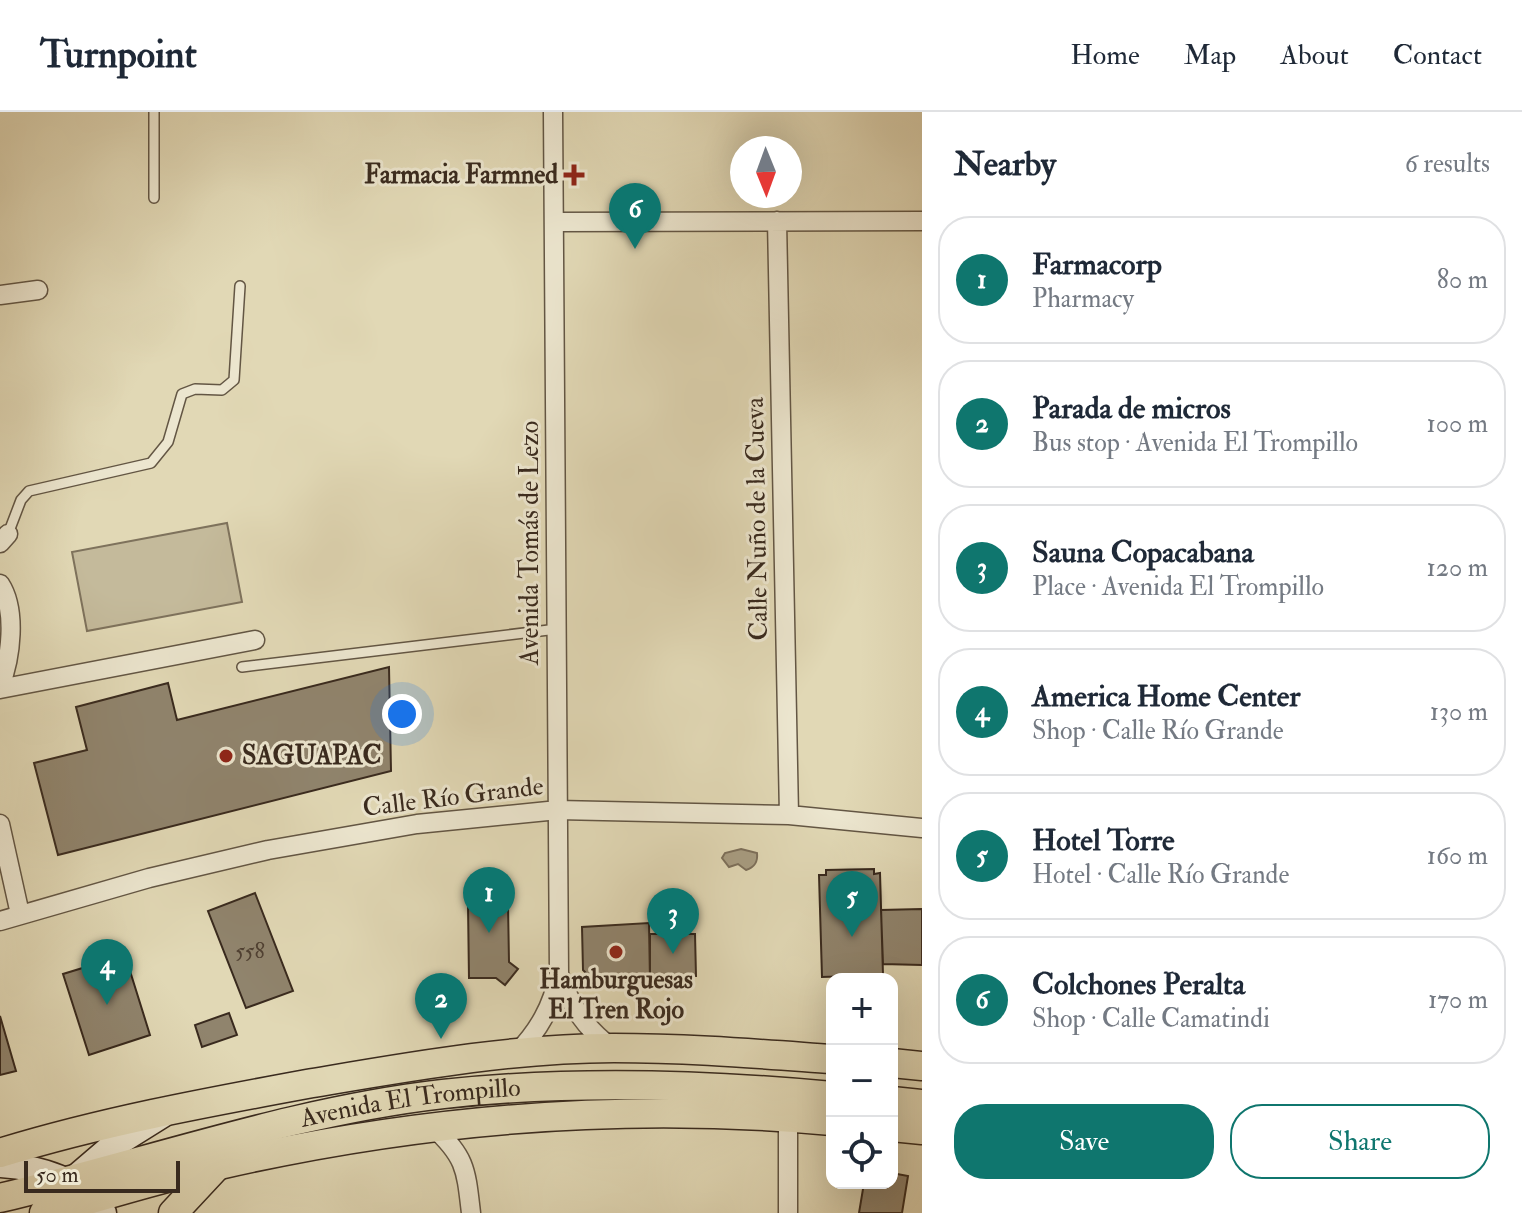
<!DOCTYPE html>
<html lang="en">
<head>
<meta charset="utf-8">
<style>
	:root { --surface:#fff; --page:#f2f2f3; --text:#1f2937; --muted:#747a83; --line:#e0e1e3; --accent:#0f766e }
	body { margin:0; font-family:"IM FELL Double Pica",serif; background:var(--page); color:var(--text) }
	.controls { position:absolute; right:24px; bottom:24px; display:grid; overflow:hidden; border-radius:16px; box-shadow:0 8px 32px #0002 }
	.controls button { width:72px; height:72px; display:grid; place-items:center; padding:0; border:0; border-bottom:2px solid var(--line); background:var(--surface); color:var(--text); font:40px sans-serif }
	.compass { position:absolute; left:730px; top:24px; width:72px; height:72px; border-radius:50%; background:var(--surface); box-shadow:0 8px 32px #0002; rotate:179deg }
	.scale { position:absolute; left:24px; bottom:20px; width:156px; box-sizing:border-box; padding-left:8px; border:4px solid #392a1e; border-top:0; font-size:22px; line-height:28px; white-space:nowrap; color:#392a1e; -webkit-text-stroke:6px #ece6cf; paint-order:stroke }
	.you { position:absolute; left:402px; top:602px; width:28px; height:28px; margin:-20px; border:6px solid #fff; border-radius:50%; background:#1a73e8; box-shadow:0 0 0 12px #1a73e833 }
	.badge { display:grid; place-items:center; width:52px; height:52px; border-radius:50%; background:var(--accent); color:#fff; font-size:26px; font-weight:700 }
	.pin { position:absolute; translate:-50% -66px; filter:drop-shadow(0 2px 4px #0008) }
	.pin::after { content:''; position:absolute; top:42px; width:28px; height:24px; background:inherit; clip-path:polygon(0 0,100% 0,50% 100%) }
	.list { margin:0; padding:0; list-style:none }
	h2 { display:flex; justify-content:space-between; align-items:center; height:104px; margin:0; padding:0 32px; font-size:34px }
	h2 small { font-size:26px; font-weight:400; color:var(--muted) }
	.list li { display:grid; grid-template-columns:52px 1fr auto; gap:24px; align-items:center; box-sizing:border-box; height:128px; margin:0 16px 16px; padding:0 16px; border:2px solid var(--line); border-radius:32px }
	.list b { display:block; font-size:30px; white-space:nowrap }
	.list p { margin:0; font-size:26px; white-space:nowrap; color:var(--muted) }
	.list em { font-size:26px; font-style:normal; color:var(--muted) }
	.actions { display:flex; gap:16px; padding:24px 32px }
	.actions a { flex:1; padding:18px 0; border:2px solid var(--accent); border-radius:32px; text-align:center; font-size:28px; color:var(--accent) }
	.actions .main { background:var(--accent); color:#fff }
	.icon { flex:none; width:44px; height:44px; fill:none; stroke:currentColor; stroke-width:2; stroke-linecap:round; stroke-linejoin:round }
	.map { position:relative; flex:none; width:922px; height:1101px; overflow:hidden }
	header { display:flex; align-items:center; gap:48px; box-sizing:border-box; height:112px; padding:0 40px; background:var(--surface); border-bottom:2px solid var(--line) }
	header strong { font-size:38px }
	nav { display:flex; gap:44px; margin-inline-start:auto; font-size:28px }
	main { display:flex }
	aside { flex:1; background:var(--surface) }
	.map>svg:first-child { display:block }
	.green { fill:#c4ba9b; stroke:#7e725c; stroke-width:2 }
	.water { fill:#a89d82; stroke:#7c6f5a; stroke-width:2 }
	.building { fill:#90846d; stroke:#392a1e; stroke-width:2 }
	.lines { fill:none; stroke-linecap:round; stroke-linejoin:round }
	.lane-casing { stroke:#635644; stroke-width:12 }
	.street-casing { stroke:#635644; stroke-width:21 }
	.secondary-casing { stroke:#392a1e; stroke-width:27 }
	.primary-casing { stroke:#392a1e; stroke-width:31 }
	.lane { stroke:#ece6cf; stroke-width:9 }
	.street { stroke:#ece6cf; stroke-width:18 }
	.secondary { stroke:#ece6cf; stroke-width:24 }
	.primary { stroke:#e1d8b5; stroke-width:28 }
	.poi-dot { fill:#8f2418; stroke:#ece6cf; stroke-width:3 }
	.labels { text-anchor:middle; dominant-baseline:central; stroke-width:6; stroke-linejoin:round; paint-order:stroke }
	.number-label { font-size:22px; fill:#4f4032 }
	.poi-label { font-size:26px; font-weight:bold; fill:#392a1e; stroke:#ece6cf; text-anchor:end }
	.street-label { font-size:26px; fill:#392a1e; stroke:#ece6cf }
</style>
</head>
<body>
<header>
<strong>Turnpoint</strong>
<nav><a>Home</a><a>Map</a><a>About</a><a>Contact</a></nav>
</header>
<main>
<div class="map">
<svg width="922" height="1101" viewBox="0 0 922 1101">
	<rect width="100%" height="100%" fill="#e1d8b5"/>
	<filter id="stains"><feTurbulence type="fractalNoise" baseFrequency=".0025" numOctaves="4"/><feColorMatrix values="0 0 0 0 .2 0 0 0 0 .09 0 0 0 0 .02 0 0 0 .5 -.17"/></filter>
	<radialGradient id="worn" r=".72"><stop offset=".6" stop-color="#630" stop-opacity="0"/><stop offset="1" stop-color="#630" stop-opacity=".3"/></radialGradient>
	<!-- green -->
	<path class="green" d="M227 411 242 490 87 519 72 440Z"/>
	<!-- water -->
	<path class="water" d="M741 737 757 741C758 750 755 755 746 758L738 752 729 755 722 746 725 741Z"/>
	<!-- building -->
	<path class="building" d="M389 555 391 659 58 743 34 651 87 638 76 595 168 571 177 608Z
		M874 757V762L880 761 883 863 822 865 819 763H826V758Z
		M255 781 293 879 246 896 208 799Z
		M508 792 509 850 518 857 505 873 496 866H469L468 793Z
		M922 797V853L883 852 881 798Z
		M649 811 650 870 594 869 583 858 582 815Z
		M650 822H695L696 864 650 863Z
		M125 843 150 923 89 943 63 862Z
		M229 901 237 923 202 935 195 913Z
		M0 904 16 959 0 963Z
		M892 1061 908 1064 902 1101H859L864 1071H892Z"/>
	<g class="lines">
		<!-- lane casing -->
		<g class="lane-casing">
			<path id="lane" d="M154 86V0
				M8 422 21 388 29 379 151 351 168 330 182 282 195 277 222 278 234 268 240 174
				M242 555 557 517"/>
		</g>
		<!-- street casing -->
		<g class="street-casing">
			<path id="street" d="M777 109 789 703
				M554 110 922 109
				M0 183 38 178
				M0 431 8 422
				M0 472C17 498 11 546 0 574
				M0 577 255 528
				M0 712 20 802
				M0 809 149 766 268 738 417 712 558 698 789 703 922 716
				M559 862C571 894 585 916 612 936
				M516 942C539 918 552 895 559 862L553 0
				M433 1015C466 1045 466 1058 471 1101
				M788 1101V1005"/>
		</g>
		<!-- secondary casing -->
		<g class="secondary-casing">
			<path id="secondary" d="M0 1053C41 1056 80 1066 104 1101
				M72 1068 107 1038 163 1003"/>
		</g>
		<!-- primary casing -->
		<g class="primary-casing">
			<g id="primary">
				<path d="M892 951 922 954"/>
				<path d="M892 989 922 992"/>
				<path d="M892 1015 922 1018"/>
				<path d="M0 1041C101 1010 204 991 307 972 408 955 512 936 614 936 687 936 760 942 832 947"/>
				<path id="s1" d="M0 1086C147 1051 293 999 443 982 572 968 704 972 832 984"/>
				<path d="M44 1101C102 1084 160 1066 219 1053 420 1007 627 990 832 1009"/>
				<path d="M173 1101 216 1055"/>
			</g>
		</g>
		<!-- lane -->
		<use href="#lane" class="lane"/>
		<!-- street -->
		<use href="#street" class="street"/>
		<!-- secondary -->
		<use href="#secondary" class="secondary"/>
		<!-- primary -->
		<use href="#primary" class="primary"/>
	</g>
	<!-- markers -->
	<g class="poi-dot">
		<path d="M570 51h8v8h8v8h-8v8h-8v-8h-8v-8h8z"/>
		<circle cx="226" cy="644" r="8"/>
		<circle cx="616" cy="840" r="8"/>
	</g>
	<g class="labels">
		<!-- number labels -->
		<g class="number-label">
			<text x="250" y="839">558</text>
		</g>
		<!-- poi labels -->
		<g class="poi-label">
			<text x="558" y="63">Farmacia Farmned</text>
			<text x="242" y="644" text-anchor="start">SAGUAPAC</text>
			<text x="616" y="868" text-anchor="middle">Hamburguesas<tspan x="616" dy="30">El Tren Rojo</tspan></text>
		</g>
		<!-- street labels -->
		<g class="street-label">
			<text transform="translate(757 407) rotate(-91)">Calle Nuño de la Cueva</text>
			<text transform="translate(530 431) rotate(-90)">Avenida Tomás de Lezo</text>
			<text transform="translate(453 685) rotate(-7)">Calle Río Grande</text>
			<text stroke="none"><textPath href="#s1" startOffset="422">Avenida El Trompillo</textPath></text>
		</g>
	</g>
	<rect width="100%" height="100%" filter="url(#stains)"/>
	<rect width="100%" height="100%" fill="url(#worn)"/>
</svg>
<div class="controls">
<button>+</button>
<button>−</button>
<button><svg class="icon" aria-label="locate" viewBox="0 0 24 24"><circle cx="12" cy="12" r="6"/><path d="M12 2v4M12 18v4M2 12h4M18 12h4"/></svg></button>
</div>
<svg class="compass" viewBox="-18 -18 36 36"><path d="M0-13l5 13h-10z" fill="#e53935"/><path d="M0 13l5-13h-10z" fill="#747a83"/></svg>
<div class="scale">50 m</div>
<div class="you"></div>
<div class="pin badge" style="left:489px;top:821px">1</div>
<div class="pin badge" style="left:441px;top:927px">2</div>
<div class="pin badge" style="left:673px;top:842px">3</div>
<div class="pin badge" style="left:107px;top:893px">4</div>
<div class="pin badge" style="left:852px;top:825px">5</div>
<div class="pin badge" style="left:635px;top:137px">6</div>
</div>
<aside>
<h2>Nearby<small>6 results</small></h2>
<ul class="list">
<li><span class="badge">1</span><div><b>Farmacorp</b><p>Pharmacy</p></div><em>80 m</em></li>
<li><span class="badge">2</span><div><b>Parada de micros</b><p>Bus stop · Avenida El Trompillo</p></div><em>100 m</em></li>
<li><span class="badge">3</span><div><b>Sauna Copacabana</b><p>Place · Avenida El Trompillo</p></div><em>120 m</em></li>
<li><span class="badge">4</span><div><b>America Home Center</b><p>Shop · Calle Río Grande</p></div><em>130 m</em></li>
<li><span class="badge">5</span><div><b>Hotel Torre</b><p>Hotel · Calle Río Grande</p></div><em>160 m</em></li>
<li><span class="badge">6</span><div><b>Colchones Peralta</b><p>Shop · Calle Camatindi</p></div><em>170 m</em></li>
</ul>
<div class="actions"><a class="main">Save</a><a>Share</a></div>
</aside>
</main>
</body>
</html>
